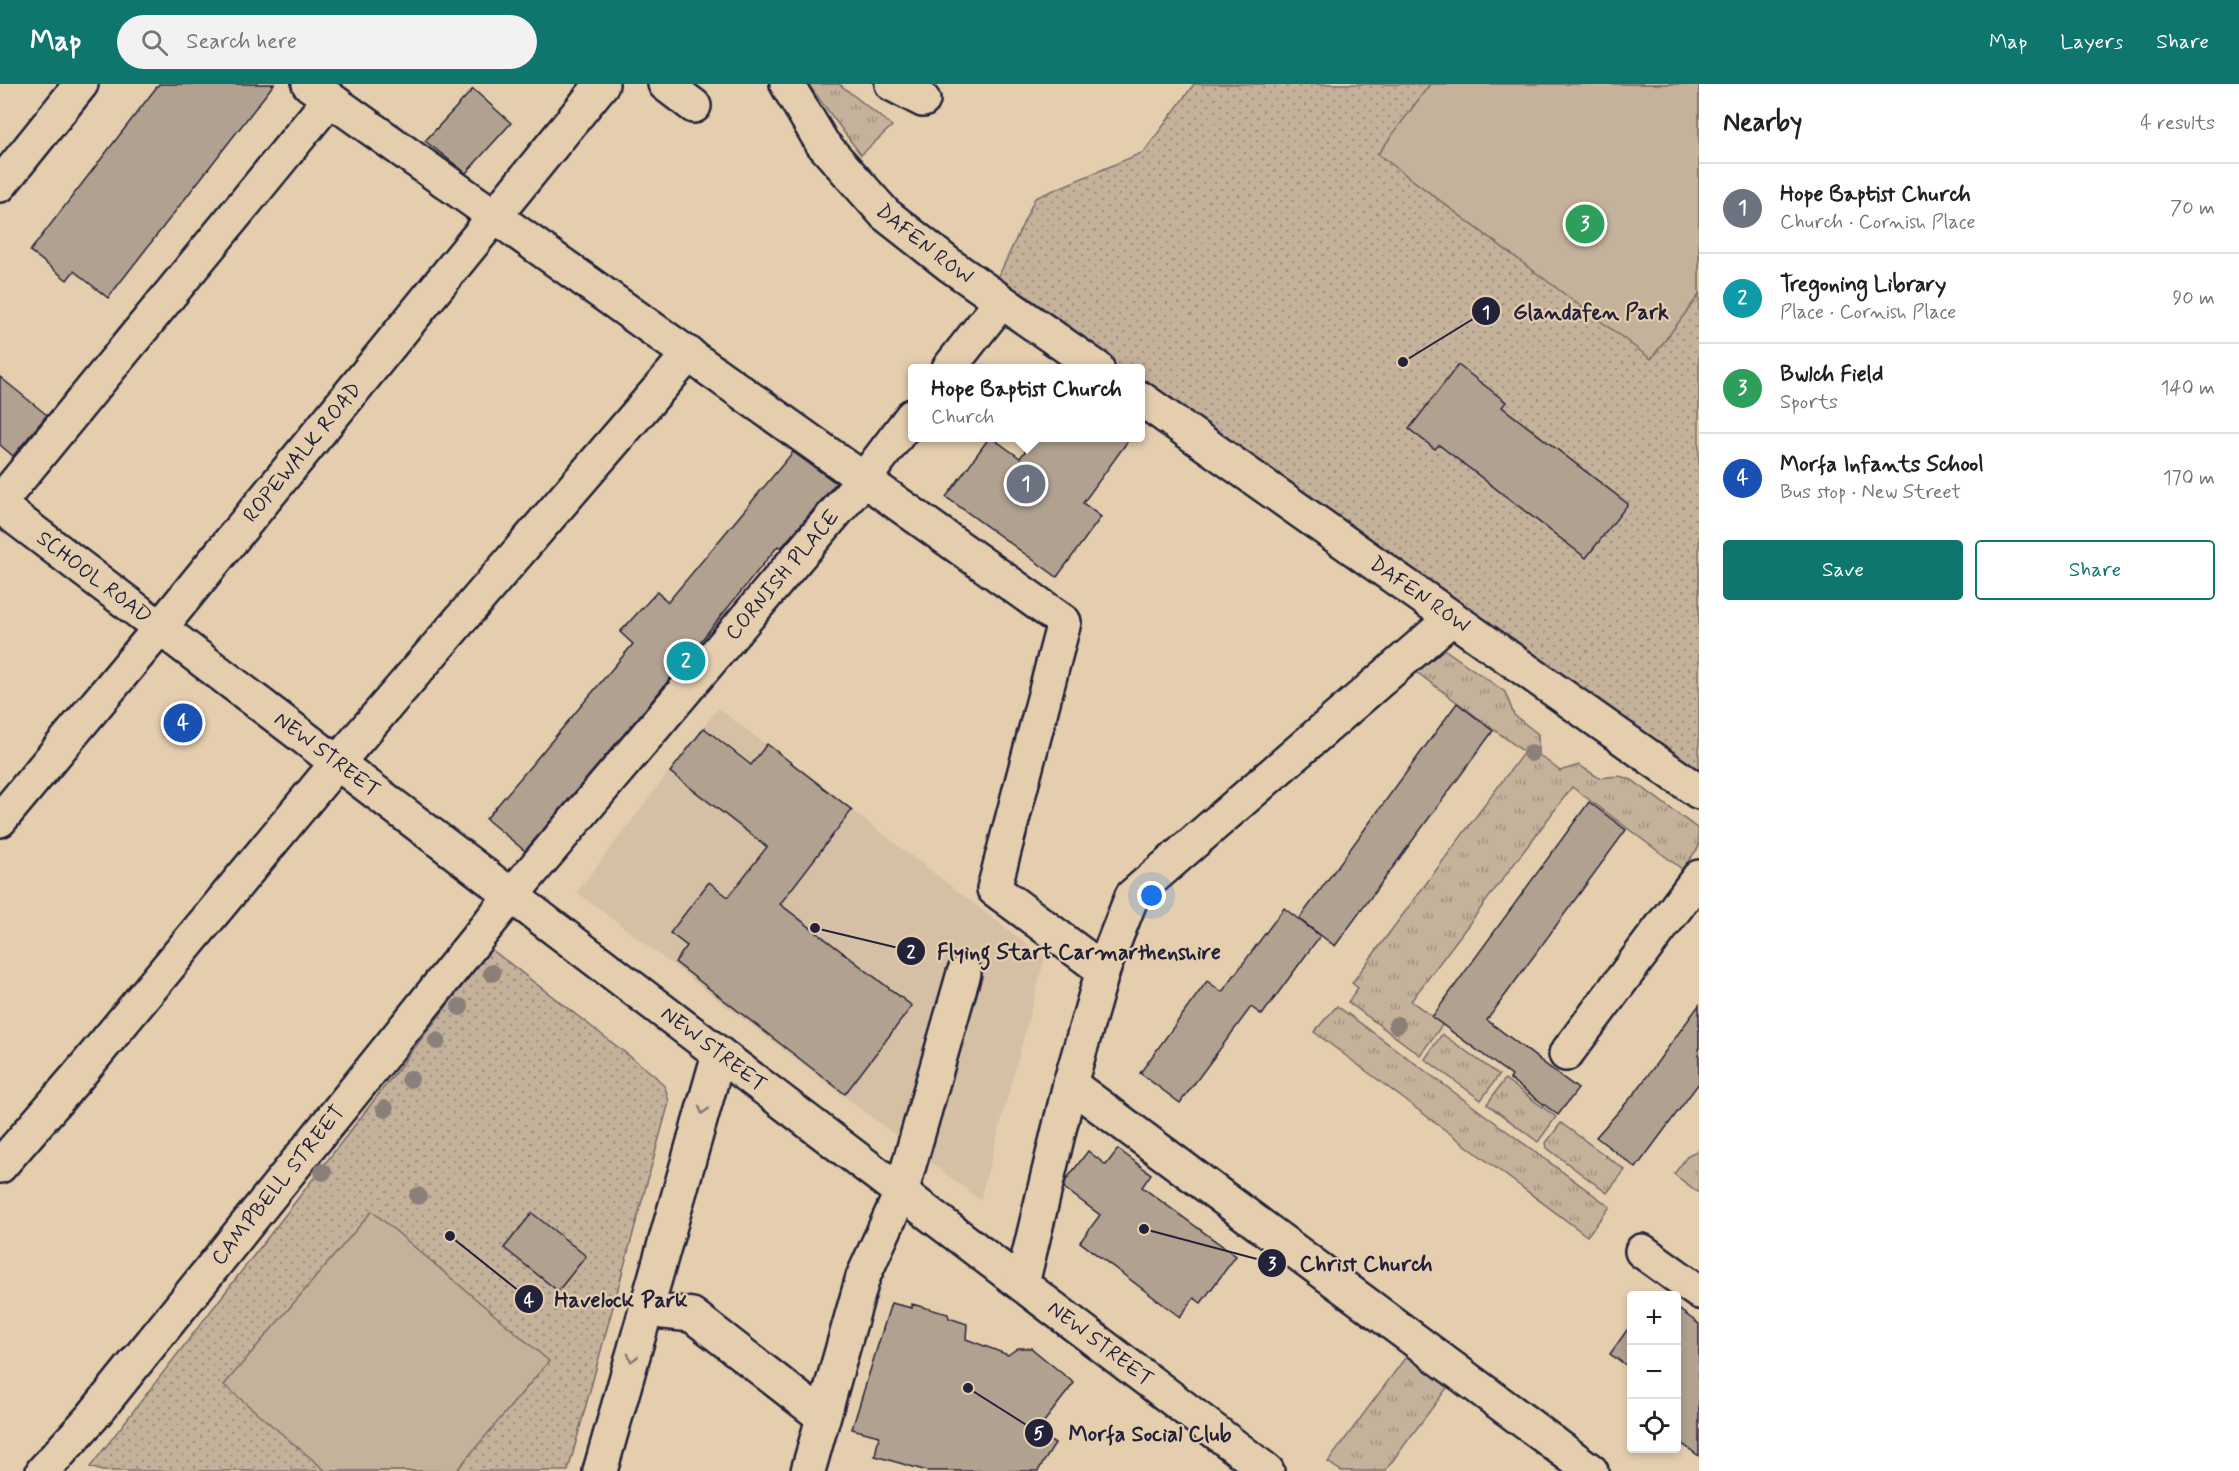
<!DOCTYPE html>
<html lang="en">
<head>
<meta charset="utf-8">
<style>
	:root { --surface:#fff; --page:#f2f2f2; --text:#202124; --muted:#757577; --line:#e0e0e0; --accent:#0f766e }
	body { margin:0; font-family:Mynerve,sans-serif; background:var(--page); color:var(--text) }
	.controls { position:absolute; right:18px; bottom:18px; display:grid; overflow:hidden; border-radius:6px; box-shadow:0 3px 9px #0003 }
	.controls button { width:54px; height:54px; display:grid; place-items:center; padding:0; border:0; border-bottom:2px solid var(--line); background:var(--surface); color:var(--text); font:30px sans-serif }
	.you { position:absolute; left:1152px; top:812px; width:21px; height:21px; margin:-15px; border:4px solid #fff; border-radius:50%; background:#1a73e8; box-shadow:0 0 0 9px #1a73e833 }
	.badge { display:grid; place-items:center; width:39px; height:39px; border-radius:50%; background:var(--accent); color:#fff; font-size:20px; font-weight:700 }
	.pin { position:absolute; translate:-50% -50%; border:3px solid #fff; box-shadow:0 2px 6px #0006 }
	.popup { position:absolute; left:908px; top:280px; width:237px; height:78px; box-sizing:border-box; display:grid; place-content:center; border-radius:6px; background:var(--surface); filter:drop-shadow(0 2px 4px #0005); font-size:20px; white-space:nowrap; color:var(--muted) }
	.popup b { font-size:22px; color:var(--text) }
	.popup::after { content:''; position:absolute; left:50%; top:100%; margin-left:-12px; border:12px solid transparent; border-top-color:var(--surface) }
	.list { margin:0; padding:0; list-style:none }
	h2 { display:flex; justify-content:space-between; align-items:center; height:78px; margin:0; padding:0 24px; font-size:26px }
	h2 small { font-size:20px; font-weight:400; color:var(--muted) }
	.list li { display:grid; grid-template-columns:39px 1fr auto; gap:18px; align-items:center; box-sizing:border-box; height:90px; padding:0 24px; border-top:2px solid var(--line) }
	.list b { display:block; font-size:22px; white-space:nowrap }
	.list p { margin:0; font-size:20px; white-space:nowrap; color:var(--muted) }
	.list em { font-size:20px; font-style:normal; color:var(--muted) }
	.actions { display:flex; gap:12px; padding:18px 24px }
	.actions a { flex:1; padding:14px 0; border:2px solid var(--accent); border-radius:6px; text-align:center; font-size:21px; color:var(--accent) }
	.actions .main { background:var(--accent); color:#fff }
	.icon { flex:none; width:33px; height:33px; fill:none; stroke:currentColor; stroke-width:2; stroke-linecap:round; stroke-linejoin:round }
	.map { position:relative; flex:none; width:1699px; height:1387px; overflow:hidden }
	header { display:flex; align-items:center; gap:36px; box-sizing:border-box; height:84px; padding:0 30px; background:var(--accent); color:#fff }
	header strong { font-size:28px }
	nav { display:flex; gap:33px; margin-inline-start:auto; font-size:21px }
	.search { width:420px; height:54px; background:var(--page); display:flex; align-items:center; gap:15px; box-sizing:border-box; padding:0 21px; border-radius:33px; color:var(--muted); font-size:22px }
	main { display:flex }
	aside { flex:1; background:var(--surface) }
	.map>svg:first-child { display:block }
	.built { fill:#d5c0a5 }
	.grass { fill:url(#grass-tufts); stroke:#746a6b; stroke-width:1.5 }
	.park { fill:url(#park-dots); stroke:#746a6b; stroke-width:1.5 }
	.pitch { fill:#c5b29b; stroke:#746a6b; stroke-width:1.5 }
	.building { fill:#b1a190; stroke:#22223b; stroke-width:1.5 }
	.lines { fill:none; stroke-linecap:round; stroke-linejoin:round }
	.minor-casing { stroke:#22223b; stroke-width:38 }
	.minor { stroke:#e4ceae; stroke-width:33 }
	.tree { fill:#8b7f79 }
	.oneway { stroke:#837874 }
	.labels { text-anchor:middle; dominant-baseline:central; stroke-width:4.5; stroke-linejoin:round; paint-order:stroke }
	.street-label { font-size:21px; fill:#22223b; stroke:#e4ceae }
	.leader { fill:none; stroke:#22223b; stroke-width:2 }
	.callout-dot { fill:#22223b; stroke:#e4ceae; stroke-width:2 }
	.mark-label { font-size:18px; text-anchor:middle; font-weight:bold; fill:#fff }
	.callout-label { font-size:22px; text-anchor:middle; font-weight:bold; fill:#22223b; stroke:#e4ceae; stroke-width:4.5; stroke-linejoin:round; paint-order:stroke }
</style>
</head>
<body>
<header>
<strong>Map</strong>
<div class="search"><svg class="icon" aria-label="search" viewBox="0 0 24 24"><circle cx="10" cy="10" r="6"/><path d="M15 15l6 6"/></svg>Search here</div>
<nav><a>Map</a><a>Layers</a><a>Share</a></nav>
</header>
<main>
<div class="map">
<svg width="1699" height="1387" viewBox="0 0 1699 1387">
	<defs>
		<pattern id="grass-tufts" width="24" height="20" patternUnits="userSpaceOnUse" patternTransform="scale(1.5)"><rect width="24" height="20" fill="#c5b29b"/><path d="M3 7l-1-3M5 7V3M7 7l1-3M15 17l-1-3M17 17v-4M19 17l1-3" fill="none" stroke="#a09080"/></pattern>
		<pattern id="park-dots" width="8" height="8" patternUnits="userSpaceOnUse" patternTransform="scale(1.5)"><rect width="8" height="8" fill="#c5b29b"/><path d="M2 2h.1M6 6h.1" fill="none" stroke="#a09080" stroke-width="1.8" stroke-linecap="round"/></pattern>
	</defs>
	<rect width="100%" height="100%" fill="#e4ceae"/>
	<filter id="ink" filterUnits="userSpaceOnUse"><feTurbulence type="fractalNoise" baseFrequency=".0167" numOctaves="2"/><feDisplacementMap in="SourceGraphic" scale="12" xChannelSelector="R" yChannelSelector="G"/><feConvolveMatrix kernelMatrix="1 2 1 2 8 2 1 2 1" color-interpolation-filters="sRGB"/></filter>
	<g filter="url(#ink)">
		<!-- built -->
		<path class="built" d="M718 624 1045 874 980 1116 577 808Z"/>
		<!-- grass -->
		<path class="grass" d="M808 0H839L892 42 861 71Z
			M1441 563 1505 608 1514 631 1538 650V670L1560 687 1579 681 1599 694 1619 692 1632 696 1698 745 1699 763 1682 785 1572 703 1411 917 1443 940 1420 971 1348 918 1358 904 1352 899 1524 668 1415 587Z
			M1337 922 1610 1123 1587 1152 1314 948Z
			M1442 950 1499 991 1481 1016 1425 975Z
			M1505 995 1556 1033 1538 1058 1487 1020Z
			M1561 1039 1625 1086 1607 1109 1547 1064 1546 1059Z
			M1699 1066V1109L1674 1090 1688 1071Z
			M1408 1270 1450 1300 1385 1387H1341L1328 1378Z"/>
		<!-- park -->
		<path class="park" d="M1194 0H1699V699L1140 301V284H1117L995 200 1035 114 1144 68Z
			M491 865 654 991 665 1003 669 1018 568 1387H102L90 1383Z"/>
		<!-- pitch -->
		<path class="pitch" d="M1430 0H1699V211L1651 275 1378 70Z
			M372 1127 549 1277 456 1387H326L224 1301Z"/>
		<!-- building -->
		<path class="building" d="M159 0H274L108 214 74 187 67 196 30 167Z
			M473 5 511 39 466 89 425 57Z
			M1458 281 1506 318 1502 323 1628 420 1586 474 1439 361 1435 365 1409 345Z
			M0 293 47 331 13 372 0 361Z
			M989 354H992L1020 374 1035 354H1130L1083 419 1101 433 1057 493 946 413Z
			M793 368 836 399 781 464 778 462 647 623 525 767 486 735 633 560 620 548 657 508 668 518Z
			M1457 619 1493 647 1335 862 1299 835Z
			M704 644 751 681 767 660 852 726 780 820 912 922 845 1010 675 878 687 862 670 849 709 798 728 813 767 763 670 688Z
			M1589 718 1626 746 1487 936 1578 1005 1558 1031 1510 995 1512 992 1432 933Z
			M1284 824 1320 852 1262 931 1251 923 1180 1019 1140 989 1207 897 1222 908Z
			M1699 921V999L1636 1084 1596 1053 1635 1009Z
			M1118 1065 1151 1090 1142 1103 1236 1172 1201 1219 1194 1214 1180 1233 1080 1158 1100 1131 1064 1104 1066 1096 1088 1067 1106 1081Z
			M532 1129 586 1172 558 1207 504 1164Z
			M891 1219 912 1224V1220L948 1230 949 1234 967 1240 966 1255 1008 1271 1018 1264H1031L1074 1299 1036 1348 1055 1360 1038 1387H927L875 1372 879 1352 852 1345Z
			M1677 1224 1699 1240V1372L1677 1356Z
			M1632 1239V1285L1610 1270Z"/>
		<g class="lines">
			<!-- minor casing -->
			<g class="minor-casing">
				<g id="minor">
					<path d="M309 0 1064 538 994 805 1103 886"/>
					<path d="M665 0 694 22"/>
					<path id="s1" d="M787 0 822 59 885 130 951 182 1097 284"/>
					<path d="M892 0 923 16"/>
					<path d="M0 101 81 0"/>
					<path d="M949 284 1001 218"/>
					<path id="s2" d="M1140 314 1699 708"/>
					<path d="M0 418 330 15"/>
					<path id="s3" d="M0 422 1267 1387"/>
					<path id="s4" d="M0 736 160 544 602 0"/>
					<path d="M1566 970 1699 793"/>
					<path d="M1070 1000 1591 1387"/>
					<path d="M0 1082 77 993 337 679 689 270"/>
					<path d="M1642 1167 1699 1208"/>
					<path d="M1022 1200 1070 1000 1103 886 1132 812 1452 534"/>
					<path d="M646 1226 692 1231 823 1333"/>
					<path id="s5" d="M43 1387 92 1333 511 812 864 395 912 332"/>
					<path d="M600 1387 719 970"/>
					<path d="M808 1387 863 1193 901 1109 964 889"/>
				</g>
			</g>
			<!-- minor -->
			<use href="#minor" class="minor"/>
		</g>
		<!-- trees -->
		<g class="tree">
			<circle cx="1531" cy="669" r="9"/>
			<circle cx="492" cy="889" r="9"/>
			<circle cx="460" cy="923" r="9"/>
			<circle cx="1397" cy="941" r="9"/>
			<circle cx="437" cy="957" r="9"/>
			<circle cx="410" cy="995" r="9"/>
			<circle cx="385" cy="1025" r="9"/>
			<circle cx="323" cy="1088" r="9"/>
			<circle cx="418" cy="1112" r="9"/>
		</g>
		<!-- one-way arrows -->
		<defs><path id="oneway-chevron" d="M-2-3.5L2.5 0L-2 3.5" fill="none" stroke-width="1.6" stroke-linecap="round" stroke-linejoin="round" transform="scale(1.5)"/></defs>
		<g class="oneway">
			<use href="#oneway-chevron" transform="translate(703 1026) rotate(106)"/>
			<use href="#oneway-chevron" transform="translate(632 1274) rotate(106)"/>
		</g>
	</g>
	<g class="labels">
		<!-- street labels -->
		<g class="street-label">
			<text stroke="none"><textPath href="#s1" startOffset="213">DAFEN ROW</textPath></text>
			<text stroke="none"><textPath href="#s4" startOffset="476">ROPEWALK ROAD</textPath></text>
			<text stroke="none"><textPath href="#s5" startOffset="1162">CORNISH PLACE</textPath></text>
			<text stroke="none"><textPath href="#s3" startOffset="118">SCHOOL ROAD</textPath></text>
			<text stroke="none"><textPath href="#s2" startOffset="342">DAFEN ROW</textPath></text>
			<text stroke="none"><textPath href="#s3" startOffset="411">NEW STREET</textPath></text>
			<text stroke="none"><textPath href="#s3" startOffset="897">NEW STREET</textPath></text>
			<text stroke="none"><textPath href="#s5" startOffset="370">CAMPBELL STREET</textPath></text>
			<text stroke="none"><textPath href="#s3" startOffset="1383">NEW STREET</textPath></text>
		</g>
	</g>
	<!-- callouts -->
	<path class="leader" d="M1403 278L1486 227M815 844L911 867M1144 1145L1272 1179M450 1152L529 1215M968 1304L1039 1349"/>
	<g class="callout-dot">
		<circle cx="1403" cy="278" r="6"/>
		<circle cx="815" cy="844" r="6"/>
		<circle cx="1144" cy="1145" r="6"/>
		<circle cx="450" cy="1152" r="6"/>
		<circle cx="968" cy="1304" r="6"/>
		<circle cx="1486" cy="227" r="15"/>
		<circle cx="911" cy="867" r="15"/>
		<circle cx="1272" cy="1179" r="15"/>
		<circle cx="529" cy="1215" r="15"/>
		<circle cx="1039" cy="1349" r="15"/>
	</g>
	<g class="mark-label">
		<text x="1486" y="234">1</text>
		<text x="911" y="873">2</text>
		<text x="1272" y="1185">3</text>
		<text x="529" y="1222">4</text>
		<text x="1039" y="1355">5</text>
	</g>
	<g class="callout-label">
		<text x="1591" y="235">Glandafen Park</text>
		<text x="1079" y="875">Flying Start Carmarthenshire</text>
		<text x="1366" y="1187">Christ Church</text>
		<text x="621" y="1223">Havelock Park</text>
		<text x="1150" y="1357">Morfa Social Club</text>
	</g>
</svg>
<div class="controls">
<button>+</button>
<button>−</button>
<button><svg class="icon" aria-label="locate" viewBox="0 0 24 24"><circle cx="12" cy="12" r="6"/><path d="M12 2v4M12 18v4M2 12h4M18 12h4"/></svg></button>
</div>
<div class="you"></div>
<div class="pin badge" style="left:1026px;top:400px;background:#6b7280">1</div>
<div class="popup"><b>Hope Baptist Church</b>Church</div>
<div class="pin badge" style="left:686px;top:577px;background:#0f9aa8">2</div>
<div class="pin badge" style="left:1585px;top:140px;background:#2e9e5b">3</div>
<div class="pin badge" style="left:183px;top:639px;background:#1a4fb4">4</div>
</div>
<aside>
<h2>Nearby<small>4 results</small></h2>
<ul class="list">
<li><span class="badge" style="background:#6b7280">1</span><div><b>Hope Baptist Church</b><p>Church · Cornish Place</p></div><em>70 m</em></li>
<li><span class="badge" style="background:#0f9aa8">2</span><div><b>Tregoning Library</b><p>Place · Cornish Place</p></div><em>90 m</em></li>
<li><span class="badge" style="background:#2e9e5b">3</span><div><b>Bwlch Field</b><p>Sports</p></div><em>140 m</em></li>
<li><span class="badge" style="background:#1a4fb4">4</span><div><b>Morfa Infants School</b><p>Bus stop · New Street</p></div><em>170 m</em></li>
</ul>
<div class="actions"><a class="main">Save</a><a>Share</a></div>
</aside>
</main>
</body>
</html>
